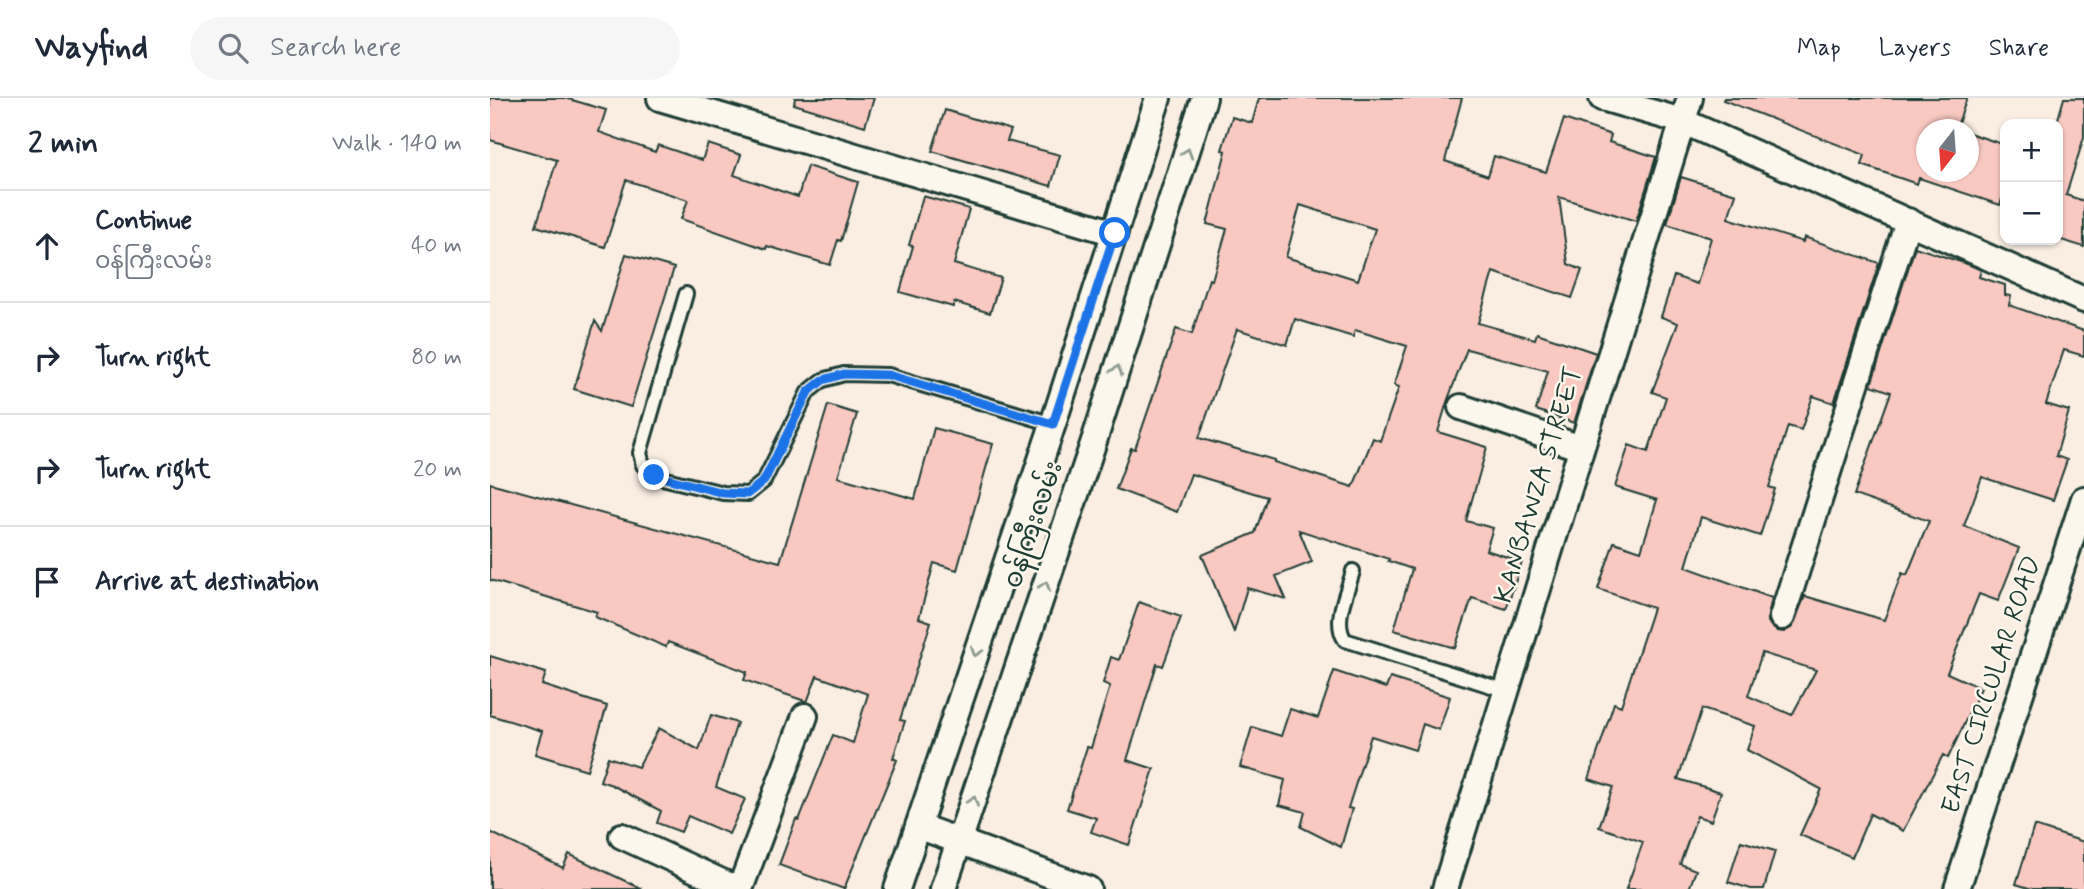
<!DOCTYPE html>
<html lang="en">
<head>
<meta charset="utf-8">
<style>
	:root { --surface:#fff; --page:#f6f6f7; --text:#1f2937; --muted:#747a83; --line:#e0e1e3 }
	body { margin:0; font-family:Mynerve,"Noto Sans Myanmar",sans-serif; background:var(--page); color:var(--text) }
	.controls { position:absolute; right:21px; top:21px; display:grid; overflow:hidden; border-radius:14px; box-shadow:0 2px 5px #0004 }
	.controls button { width:63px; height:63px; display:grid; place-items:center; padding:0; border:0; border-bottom:2px solid var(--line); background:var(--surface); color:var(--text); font:35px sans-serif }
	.compass { position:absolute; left:1426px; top:21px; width:63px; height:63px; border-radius:50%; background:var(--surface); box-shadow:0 2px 5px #0004; rotate:197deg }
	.stop { position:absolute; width:21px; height:21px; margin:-16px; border:5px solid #1a73e8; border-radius:50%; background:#fff }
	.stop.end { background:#1a73e8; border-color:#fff; box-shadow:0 2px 7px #0008 }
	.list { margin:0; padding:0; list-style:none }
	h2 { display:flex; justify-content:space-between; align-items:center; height:91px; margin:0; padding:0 28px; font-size:30px }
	h2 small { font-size:23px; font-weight:400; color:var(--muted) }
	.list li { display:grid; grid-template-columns:46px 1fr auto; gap:21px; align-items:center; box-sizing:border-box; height:112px; padding:0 28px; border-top:2px solid var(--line) }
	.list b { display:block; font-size:26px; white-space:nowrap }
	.list p { margin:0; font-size:23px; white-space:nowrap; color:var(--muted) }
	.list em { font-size:23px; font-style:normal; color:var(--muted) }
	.icon { flex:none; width:38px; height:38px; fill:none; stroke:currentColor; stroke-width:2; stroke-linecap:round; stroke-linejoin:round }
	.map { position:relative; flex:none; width:1594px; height:791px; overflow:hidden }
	header { display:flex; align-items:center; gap:42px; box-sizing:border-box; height:98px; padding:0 35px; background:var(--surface); border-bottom:2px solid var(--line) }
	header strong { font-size:33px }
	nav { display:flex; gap:38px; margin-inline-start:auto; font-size:24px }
	.search { width:490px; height:63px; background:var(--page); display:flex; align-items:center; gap:18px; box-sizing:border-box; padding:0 24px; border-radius:38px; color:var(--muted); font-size:26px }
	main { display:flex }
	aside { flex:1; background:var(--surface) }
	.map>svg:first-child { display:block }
	.building { fill:#f8c8c1; stroke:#1f3d34; stroke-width:2; fill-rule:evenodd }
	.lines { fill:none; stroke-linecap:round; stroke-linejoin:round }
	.service-casing { stroke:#1f3d34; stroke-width:18 }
	.minor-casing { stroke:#1f3d34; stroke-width:30 }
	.service { stroke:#fbf7ec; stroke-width:12 }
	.minor { stroke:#fbf7ec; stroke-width:24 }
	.oneway { stroke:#8d9a90 }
	.route { stroke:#1a73e8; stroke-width:9 }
	.labels { text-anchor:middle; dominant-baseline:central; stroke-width:5; stroke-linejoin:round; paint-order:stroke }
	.street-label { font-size:26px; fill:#1f3d34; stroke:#fbf7ec }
</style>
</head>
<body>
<header>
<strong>Wayfind</strong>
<div class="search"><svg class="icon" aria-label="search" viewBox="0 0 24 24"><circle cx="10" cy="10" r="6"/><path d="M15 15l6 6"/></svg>Search here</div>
<nav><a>Map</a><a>Layers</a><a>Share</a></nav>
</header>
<main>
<aside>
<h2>2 min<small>Walk · 140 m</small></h2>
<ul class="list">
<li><svg class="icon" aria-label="ahead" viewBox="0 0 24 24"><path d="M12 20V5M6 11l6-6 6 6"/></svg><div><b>Continue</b><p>ဝန်ကြီးလမ်း</p></div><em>40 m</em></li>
<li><svg class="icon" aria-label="right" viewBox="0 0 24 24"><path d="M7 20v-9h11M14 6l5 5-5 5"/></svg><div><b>Turn right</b></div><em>80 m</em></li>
<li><svg class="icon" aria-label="right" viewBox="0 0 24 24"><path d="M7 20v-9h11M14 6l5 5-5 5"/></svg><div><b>Turn right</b></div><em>20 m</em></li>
<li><svg class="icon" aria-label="arrive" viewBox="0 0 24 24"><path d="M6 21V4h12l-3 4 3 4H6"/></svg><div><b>Arrive at destination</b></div></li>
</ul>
</aside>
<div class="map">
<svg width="1594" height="791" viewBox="0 0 1594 791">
	<rect width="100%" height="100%" fill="#faeee3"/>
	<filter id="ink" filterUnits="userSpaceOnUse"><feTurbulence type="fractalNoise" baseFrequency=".0143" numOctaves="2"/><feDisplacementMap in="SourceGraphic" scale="14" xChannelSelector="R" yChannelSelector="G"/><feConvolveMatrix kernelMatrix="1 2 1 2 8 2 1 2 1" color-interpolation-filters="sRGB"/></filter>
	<g filter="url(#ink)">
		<!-- building -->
		<path class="building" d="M0 0H75L116 12 109 34 165 54 168 47 212 62 218 46 251 57 244 77 308 99 317 68 368 84 351 143 348 142 340 167 277 148 276 151 191 121 198 102 136 82 115 149 46 128 67 62 0 42Z
			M305 0H384L375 28 304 6Z
			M769 0H972L955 63 998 78 1004 58 1056 74 1074 21 1121 37 1119 44 1166 59 1146 123 1069 99 1078 166 1092 172 1082 200 1003 174 988 225 1045 241 1047 235 1106 255 1084 325 1046 312 1058 273 977 251 957 304 948 334 997 349 976 423 1003 430 996 452 1032 464 1016 511 982 500 965 550 904 532 922 471 898 463 899 461 809 432 822 464 786 478 796 501 757 490 744 534 712 457 765 435 777 399 701 376 687 414 626 391 641 350 645 351 686 231 702 236 719 181 722 182 737 131 717 126 736 53 732 52 742 19 762 25ZM810 107 885 131 868 182 796 159ZM805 221 863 239 865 232 917 248 904 287 909 289 890 343 883 340 863 389 784 364V362L709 340 747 231 797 247Z
			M1234 0H1477L1466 31 1468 32H1437V74H1479V35L1515 47V92L1510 107 1429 80 1427 86 1372 67 1375 57 1233 2Z
			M1574 0H1594V39L1576 97 1594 103V149L1568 141V21Z
			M455 12 521 32 517 43 570 57 561 88 442 53Z
			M1191 79 1246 96 1238 120 1313 144 1314 139 1389 165 1344 305 1323 298 1311 332 1298 328 1279 389 1285 391 1270 438 1211 419 1196 469 1282 500 1277 522 1281 528 1287 533 1294 534 1302 529 1315 498 1394 522 1412 475 1417 477 1439 423 1364 397 1401 294 1381 287 1425 149 1480 167 1491 172 1489 179 1515 187V197L1521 198 1519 207 1594 233V258L1574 252 1556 306 1579 313 1566 358 1577 362 1563 402 1492 379 1474 428 1529 450 1508 503 1489 496 1457 575 1491 590 1458 660 1453 657 1413 733 1380 716 1362 759 1310 737 1331 691 1257 652 1265 628 1212 611 1188 681 1231 694 1221 723 1207 718 1190 766 1206 772 1199 791H1136L1153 744 1109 729 1123 689 1099 681 1124 605 1131 608 1163 510 1108 491 1124 444 1151 453 1167 402 1125 389 1139 347 1158 354 1176 299 1162 294 1188 225 1171 219 1184 178 1207 186 1221 140 1177 126ZM1272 555 1326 572 1302 617 1258 598Z
			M433 98 479 111 464 166 511 180 500 215 464 204 463 209 410 194 423 148 419 147Z
			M136 156 184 170 141 309 84 291 105 223 112 233Z
			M338 307 367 316 348 379 425 401 444 330 503 346 467 472 444 465 429 520 441 524 410 622 415 623 403 660 407 662 354 791 289 767 306 721 309 722 343 637 363 645 378 596 327 578 317 604 315 603 254 582 257 574 178 544 176 549 105 519 107 514 0 482V385L290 464Z
			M649 504 691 519 673 568 667 566 637 662 664 671 639 747 601 734 606 720 577 711 597 649 601 650 620 588 613 585 621 559 629 562Z
			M0 558 56 575 52 587 117 608 97 672 45 656 52 633 0 617Z
			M844 573 896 590 900 580 960 599 949 632 933 626 925 652 881 638 858 710 862 711 851 749 811 729 815 714 789 707 795 682 750 669 762 629 791 638 800 611 828 620Z
			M221 617 247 625 226 689 255 701 239 736 198 718 191 734 167 725 171 713 122 687 110 683 118 659 148 669 169 630 209 652Z
			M1544 728 1594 744V791H1542L1526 786Z
			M0 734 73 770 79 756 152 791H0Z
			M1251 743 1285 753 1274 791H1261L1238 784Z"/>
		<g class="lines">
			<!-- service casing -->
			<g class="service-casing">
				<path id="service" d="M196 196 150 355 153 367 164 378 233 395 258 396 274 383 318 294 333 282 354 276 398 277 563 326
					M863 473C858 493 842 523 855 542L1017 593"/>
			</g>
			<!-- minor casing -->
			<g class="minor-casing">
				<path id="minor" d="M170 0 625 135
					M1112 0 1192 23 1594 202
					M971 309 1091 350
					M1292 519 1418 123
					M428 728 598 791
					M132 738 247 791
					M250 791 315 618
					M407 791 563 326 668 0
					M453 791 605 340 714 0
					M955 791 1200 0
					M1467 791 1594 401"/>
			</g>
			<!-- service -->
			<use href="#service" class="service"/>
			<!-- minor -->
			<use href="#minor" class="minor"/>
		</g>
		<!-- one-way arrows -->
		<defs><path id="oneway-chevron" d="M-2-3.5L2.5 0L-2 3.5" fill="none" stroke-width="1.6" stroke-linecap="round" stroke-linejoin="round" transform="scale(1.75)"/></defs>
		<g class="oneway">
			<use href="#oneway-chevron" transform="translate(697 55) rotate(-72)"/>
			<use href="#oneway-chevron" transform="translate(627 272) rotate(-72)"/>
			<use href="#oneway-chevron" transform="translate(555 488) rotate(-71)"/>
			<use href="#oneway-chevron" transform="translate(486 554) rotate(109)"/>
			<use href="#oneway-chevron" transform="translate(483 703) rotate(-71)"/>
		</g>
	</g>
	<g class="lines" filter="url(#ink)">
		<!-- route -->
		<path class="route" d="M164 377 233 395 257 396 274 383 318 294 333 282 354 276 398 277 563 326 625 135"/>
	</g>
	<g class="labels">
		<!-- street labels -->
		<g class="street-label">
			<text transform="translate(1049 387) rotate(-73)">KANBAWZA STREET</text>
			<text transform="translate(544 427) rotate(-71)">ဝန်ကြီးလမ်း</text>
			<text transform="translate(1502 587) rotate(-72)">EAST CIRCULAR ROAD</text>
		</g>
	</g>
</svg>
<div class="controls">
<button>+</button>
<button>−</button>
</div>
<svg class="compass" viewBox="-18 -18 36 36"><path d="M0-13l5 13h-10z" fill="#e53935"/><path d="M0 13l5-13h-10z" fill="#747a83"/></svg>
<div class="stop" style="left:625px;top:135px"></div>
<div class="stop end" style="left:164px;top:377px"></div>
</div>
</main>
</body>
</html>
